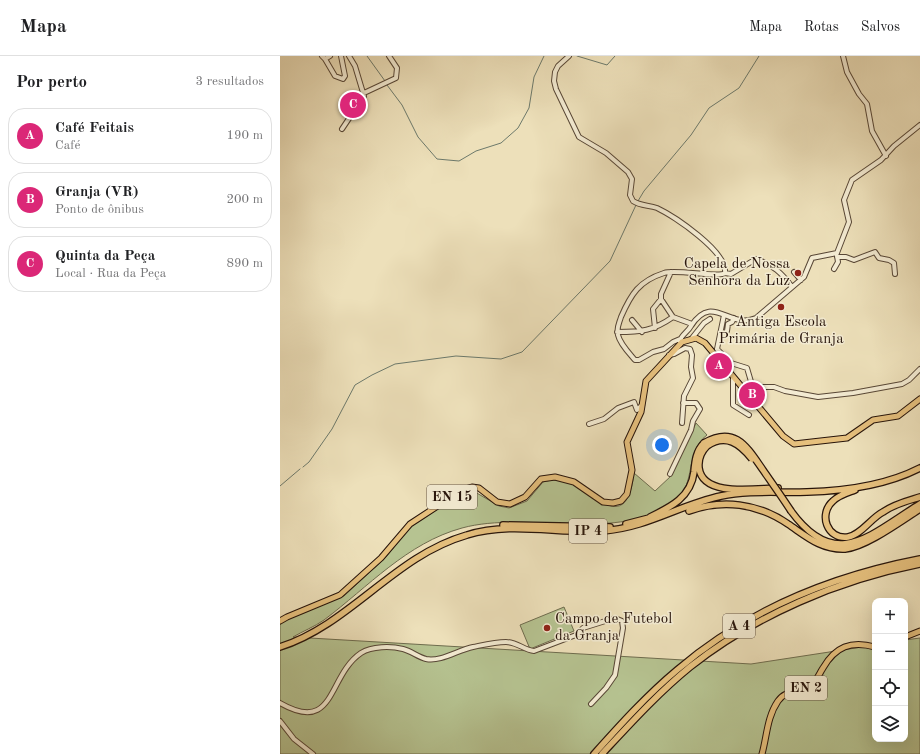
<!DOCTYPE html>
<html lang="pt">
<head>
<meta charset="utf-8">
<style>
	:root { --surface:#fff; --page:#f6f6f6; --text:#202124; --muted:#757577; --line:#e0e0e0; --accent:#db2777 }
	body { margin:0; font-family:"Old Standard TT",serif; background:var(--page); color:var(--text) }
	.controls { position:absolute; right:12px; bottom:12px; display:grid; overflow:hidden; border-radius:8px; box-shadow:0 4px 16px #0002 }
	.controls button { width:36px; height:36px; display:grid; place-items:center; padding:0; border:0; border-bottom:1px solid var(--line); background:var(--surface); color:var(--text); font:20px sans-serif }
	.you { position:absolute; left:382px; top:389px; width:14px; height:14px; margin:-10px; border:3px solid #fff; border-radius:50%; background:#1a73e8; box-shadow:0 0 0 6px #1a73e833 }
	.badge { display:grid; place-items:center; width:26px; height:26px; border-radius:50%; background:var(--accent); color:#fff; font-size:13px; font-weight:700 }
	.pin { position:absolute; translate:-50% -50%; border:2px solid #fff; box-shadow:0 1px 4px #0006 }
	.list { margin:0; padding:0; list-style:none }
	h2 { display:flex; justify-content:space-between; align-items:center; height:52px; margin:0; padding:0 16px; font-size:17px }
	h2 small { font-size:13px; font-weight:400; color:var(--muted) }
	.list li { display:grid; grid-template-columns:26px 1fr auto; gap:12px; align-items:center; box-sizing:border-box; height:56px; margin:0 8px 8px; padding:0 8px; border:1px solid var(--line); border-radius:16px }
	.list b { display:block; font-size:15px; white-space:nowrap }
	.list p { margin:0; font-size:13px; white-space:nowrap; color:var(--muted) }
	.list em { font-size:13px; font-style:normal; color:var(--muted) }
	.icon { flex:none; width:22px; height:22px; fill:none; stroke:currentColor; stroke-width:2; stroke-linecap:round; stroke-linejoin:round }
	.map { position:relative; flex:none; width:640px; height:698px; overflow:hidden }
	header { display:flex; align-items:center; gap:24px; box-sizing:border-box; height:56px; padding:0 20px; background:var(--surface); border-bottom:1px solid var(--line) }
	header strong { font-size:19px }
	nav { display:flex; gap:22px; margin-inline-start:auto; font-size:14px }
	main { display:flex }
	aside { flex:1; background:var(--surface) }
	.map>svg:first-child { display:block }
	.green { fill:#b6c391; stroke:#6e6c4e }
	.lines { fill:none; stroke-linecap:round; stroke-linejoin:round }
	.stream { stroke:#6c796b; stroke-width:1 }
	.minor-casing { stroke:#584736; stroke-width:6 }
	.major-casing { stroke:#27140a; stroke-width:7 }
	.highway-casing { stroke:#27140a; stroke-width:8 }
	.minor { stroke:#f3ebd2; stroke-width:4 }
	.major { stroke:#e6c07d; stroke-width:5 }
	.highway { stroke:#e6c07d; stroke-width:5.5 }
	.highway-bridge-casing { stroke:#27140a; stroke-width:8; stroke-linecap:butt }
	.highway-bridge { stroke:#e6c07d; stroke-width:5.5 }
	.poi-dot { fill:#8f2418; stroke:#f3ebd2; stroke-width:1.5 }
	.labels { text-anchor:middle; dominant-baseline:central; stroke-width:3; stroke-linejoin:round; paint-order:stroke }
	.shield { fill:#f3ebd2; stroke:#645446; stroke-width:1 }
	.shield-label { font-size:14px; font-weight:bold; fill:#27140a }
	.poi-label { font-size:15px; fill:#27140a; stroke:#f3ebd2; text-anchor:end }
</style>
</head>
<body>
<header>
<strong>Mapa</strong>
<nav><a>Mapa</a><a>Rotas</a><a>Salvos</a></nav>
</header>
<main>
<aside>
<h2>Por perto<small>3 resultados</small></h2>
<ul class="list">
<li><span class="badge">A</span><div><b>Café Feitais</b><p>Café</p></div><em>190 m</em></li>
<li><span class="badge">B</span><div><b>Granja (VR)</b><p>Ponto de ônibus</p></div><em>200 m</em></li>
<li><span class="badge">C</span><div><b>Quinta da Peça</b><p>Local · Rua da Peça</p></div><em>890 m</em></li>
</ul>
</aside>
<div class="map">
<svg width="640" height="698" viewBox="0 0 640 698">
	<rect width="100%" height="100%" fill="#ede0ba"/>
	<filter id="stains"><feTurbulence type="fractalNoise" baseFrequency=".005" numOctaves="4"/><feColorMatrix values="0 0 0 0 .2 0 0 0 0 .09 0 0 0 0 .02 0 0 0 .5 -.17"/></filter>
	<radialGradient id="worn" r=".72"><stop offset=".6" stop-color="#630" stop-opacity="0"/><stop offset="1" stop-color="#630" stop-opacity=".3"/></radialGradient>
	<!-- green -->
	<path class="green" d="M416 367 427 379C404 396 417 428 395 445 339 488 248 454 182 472 127 487 88 531 44 564 34 571 23 575 13 581L471 608 595 589V683H625V584L640 582V698H0V568L3 565 64 540 106 501 130 471 181 438 195 436 219 450 229 452 247 445 263 426C272 423 282 424 291 427 305 432 336 467 348 441 352 433 353 424 354 417L375 435 391 420Z
		M284 551 294 575 250 593 240 569Z"/>
	<g class="lines">
		<!-- stream -->
		<path class="stream" d="M87 0 105 25
			M297 0 327 9 335 0
			M107 29 122 49 138 81 157 103 179 105 196 95 221 87 238 72 249 52 254 21 264 0
			M358 145 364 135 411 79 429 52 459 32 479 0
			M23 411 29 406 52 373 75 329 92 319 115 308 176 300 221 303 242 296 330 205 356 149
			M0 430 20 413"/>
		<!-- minor casing -->
		<g class="minor-casing">
			<path id="minor" d="M42 0 45 3 50 0
				M289 0 278 10 275 16 274 25 276 33 299 81 326 97 348 116 352 123 350 139 353 145C360 150 369 149 377 152 394 160 448 196 445 217 439 222 396 213 384 217 359 225 351 238 341 261 339 268 336 272 338 279 340 288 349 297 355 304H359L373 296 384 293 393 286 400 283
				M563 0 567 16 579 38 587 48 592 75 606 100
				M45 3 55 20 63 23 65 20 61 0
				M84 37 116 22 117 12 109 0
				M62 73 84 40 75 10 69 0
				M557 201H566L574 204 595 196 599 202 609 204 614 207 615 218
				M554 213 558 206 557 200
				M391 216 381 238V243L393 261 412 268
				M514 216 521 224
				M445 217 451 218 476 203C493 209 502 217 512 231
				M352 264 362 276
				M375 272 373 253 381 243
				M447 275 448 268 452 266 454 262
				M337 276C361 276 373 275 393 261
				M412 282 424 267 430 263
				M400 285C401 279 408 276 411 270 433 236 449 274 476 262L524 221 532 202 557 197 569 166 564 144 572 124 601 104 614 90 640 69
				M437 293 451 307 467 312 472 329 474 331H494L505 335 538 341 573 337 622 328 629 324 640 313
				M437 293 444 259
				M389 299 394 298 405 292 410 293 412 299 411 311 413 322 404 340 402 367
				M453 321V349L469 359
				M309 368 324 363 338 352 354 346 357 354 362 349
				M390 418 411 374 413 365 420 353 416 347H403
				M0 647C56 679 47 620 81 597 92 590 111 590 123 593 131 595 138 601 146 603 161 606 178 594 193 591 203 589 215 586 226 586 237 586 244 594 254 595L296 579 303 572 335 562 342 565 343 572 335 619 326 632 311 648
				M0 665 14 683 33 698"/>
		</g>
		<!-- major casing -->
		<g class="major-casing">
			<path id="major" d="M0 565 7 561 60 539 101 502 130 468 182 434 192 431 199 432 217 446 230 448 245 441 261 423 275 421 294 426 323 446 333 447 341 445 347 438 352 414 347 386 361 356 366 325 402 286 416 282 425 287 503 380 514 388 567 382 593 364 618 360 640 343
				M625 581 640 575
				M482 698C487 680 487 661 498 645 506 633 520 637 531 629 537 625 539 618 543 612 555 591 571 584 595 591"/>
		</g>
		<!-- highway casing -->
		<g class="highway-casing">
			<path id="highway" d="M427 390C421 396 418 403 419 412 423 442 477 432 498 432
				M575 434C567 437 559 439 553 445 538 458 547 484 568 481 581 479 591 462 603 456 614 448 627 445 640 441
				M409 455C442 443 478 447 508 468 526 480 541 494 565 493 586 491 621 465 640 453
				M511 455C556 517 591 478 640 448
				M370 461C391 451 411 441 414 416 415 405 416 395 424 387
				M346 468 373 461
				M223 469 330 471
				M0 591C71 568 114 500 187 479 231 465 278 478 323 475 369 471 399 449 441 440 469 434 498 437 527 436 565 435 605 430 640 412
				M314 698C340 669 367 639 397 614 466 555 552 520 640 503
				M322 698C350 668 378 637 410 611 476 559 558 524 640 508"/>
		</g>
		<!-- minor -->
		<use href="#minor" class="minor"/>
		<!-- major -->
		<use href="#major" class="major"/>
		<!-- highway -->
		<use href="#highway" class="highway"/>
		<!-- highway-bridge casing -->
		<g class="highway-bridge-casing">
			<path id="highway-bridge" d="M424 387C455 369 467 391 483 414 492 427 502 441 511 455
				M427 390C446 377 460 388 472 403"/>
		</g>
		<!-- highway-bridge -->
		<use href="#highway-bridge" class="highway-bridge"/>
	</g>
	<!-- markers -->
	<g class="poi-dot">
		<circle cx="518" cy="217" r="4"/>
		<circle cx="501" cy="251" r="4"/>
		<circle cx="267" cy="572" r="4"/>
	</g>
	<g class="labels">
		<!-- shield labels -->
		<g class="shield">
			<rect x="147" y="429" width="50" height="24" rx="3"/>
			<rect x="289" y="463" width="38" height="24" rx="3"/>
			<rect x="443" y="558" width="32" height="24" rx="3"/>
			<rect x="505" y="620" width="42" height="24" rx="3"/>
		</g>
		<g class="shield-label">
			<text x="172" y="441">EN 15</text>
			<text x="308" y="475">IP 4</text>
			<text x="459" y="570">A 4</text>
			<text x="526" y="632">EN 2</text>
		</g>
		<!-- poi labels -->
		<g class="poi-label">
			<text x="510" y="208">Capela de Nossa<tspan x="510" dy="17">Senhora da Luz</tspan></text>
			<text x="501" y="266" text-anchor="middle">Antiga Escola<tspan x="501" dy="17">Primária de Granja</tspan></text>
			<text x="275" y="563" text-anchor="start">Campo de Futebol<tspan x="275" dy="17">da Granja</tspan></text>
		</g>
	</g>
	<rect width="100%" height="100%" filter="url(#stains)"/>
	<rect width="100%" height="100%" fill="url(#worn)"/>
</svg>
<div class="controls">
<button>+</button>
<button>−</button>
<button><svg class="icon" aria-label="locate" viewBox="0 0 24 24"><circle cx="12" cy="12" r="6"/><path d="M12 2v4M12 18v4M2 12h4M18 12h4"/></svg></button>
<button><svg class="icon" aria-label="layers" viewBox="0 0 24 24"><path d="M12 4l9 5-9 5-9-5zM3 14l9 5 9-5"/></svg></button>
</div>
<div class="you"></div>
<div class="pin badge" style="left:439px;top:310px">A</div>
<div class="pin badge" style="left:472px;top:339px">B</div>
<div class="pin badge" style="left:73px;top:49px">C</div>
</div>
</main>
</body>
</html>
